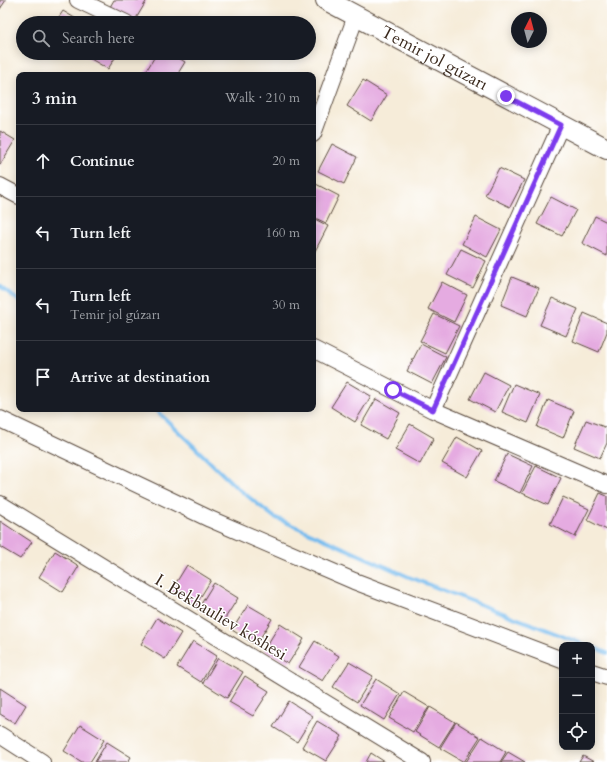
<!DOCTYPE html>
<html lang="en">
<head>
<meta charset="utf-8">
<style>
	:root { --surface:#171b24; --page:#20242c; --text:#f1f3f6; --muted:#9ea1a6; --line:#363941 }
	body { margin:0; font-family:Cardo,serif; background:var(--page); color:var(--text) }
	.controls { position:absolute; right:12px; bottom:12px; display:grid; overflow:hidden; border-radius:8px; box-shadow:0 2px 10px #0003 }
	.controls button { width:36px; height:36px; display:grid; place-items:center; padding:0; border:0; border-bottom:1px solid var(--line); background:var(--surface); color:var(--text); font:20px sans-serif }
	.compass { position:absolute; left:511px; top:12px; width:36px; height:36px; border-radius:50%; background:var(--surface); box-shadow:0 2px 10px #0003; rotate:6deg }
	.stop { position:absolute; width:12px; height:12px; margin:-9px; border:3px solid #7c3aed; border-radius:50%; background:#fff }
	.stop.end { background:#7c3aed; border-color:#fff; box-shadow:0 1px 4px #0008 }
	.list { margin:0; padding:0; list-style:none }
	h2 { display:flex; justify-content:space-between; align-items:center; height:52px; margin:0; padding:0 16px; font-size:17px }
	h2 small { font-size:13px; font-weight:400; color:var(--muted) }
	.list li { display:grid; grid-template-columns:26px 1fr auto; gap:12px; align-items:center; box-sizing:border-box; height:72px; padding:0 16px; border-top:1px solid var(--line) }
	.list b { display:block; font-size:15px; white-space:nowrap }
	.list p { margin:0; font-size:13px; white-space:nowrap; color:var(--muted) }
	.list em { font-size:13px; font-style:normal; color:var(--muted) }
	.icon { flex:none; width:22px; height:22px; fill:none; stroke:currentColor; stroke-width:2; stroke-linecap:round; stroke-linejoin:round }
	.map { position:relative; flex:none; width:607px; height:762px; overflow:hidden }
	.search { position:absolute; background:var(--surface); box-shadow:0 2px 10px #0003; left:16px; top:16px; width:300px; height:44px; display:flex; align-items:center; gap:10px; box-sizing:border-box; padding:0 14px; border-radius:22px; color:var(--muted); font-size:15px }
	.panel { position:absolute; background:var(--surface); box-shadow:0 2px 10px #0003; left:16px; top:72px; width:300px; height:340px; border-radius:8px }
	.map>svg:first-child { display:block }
	.lines { fill:none; stroke-linecap:round; stroke-linejoin:round }
	.stream { stroke:#77bcee; stroke-width:4 }
	.building { fill:#e5abe1 }
	.minor-casing { stroke:#57473a; stroke-width:18 }
	.tertiary-casing { stroke:#57473a; stroke-width:22 }
	.minor { stroke:#fff; stroke-width:16 }
	.tertiary { stroke:#fff; stroke-width:20 }
	.route { stroke:#7c3aed; stroke-width:5 }
	.labels { text-anchor:middle; dominant-baseline:central; stroke-width:3; stroke-linejoin:round; paint-order:stroke }
	.street-label { font-size:17px; fill:#3b2a1e; stroke:#fff }
</style>
</head>
<body>
<div class="map">
<svg width="607" height="762" viewBox="0 0 607 762">
	<rect width="100%" height="100%" fill="#fff"/>
	<filter id="ink" filterUnits="userSpaceOnUse"><feTurbulence type="fractalNoise" baseFrequency=".025" numOctaves="2"/><feDisplacementMap in="SourceGraphic" scale="8" xChannelSelector="R" yChannelSelector="G"/><feConvolveMatrix kernelMatrix="1 2 1 2 8 2 1 2 1" color-interpolation-filters="sRGB"/></filter>
	<filter id="wash" filterUnits="userSpaceOnUse"><feTurbulence type="fractalNoise" baseFrequency=".012" numOctaves="4" result="noise"/><feDisplacementMap in="SourceGraphic" scale="16" xChannelSelector="R" yChannelSelector="G"/><feGaussianBlur stdDeviation="0.9" result="paint"/><feColorMatrix in="noise" values="0 0 0 0 0 0 0 0 0 0 0 0 0 0 0 0 0 1.4 0 .05"/><feComposite in="paint" operator="in"/></filter>
	<g filter="url(#wash)">
		<rect width="100%" height="100%" fill="#f6ecd9"/>
		<g class="lines">
			<!-- stream -->
			<path class="stream" d="M0 286 19 301
				M155 409 235 486 274 517 409 577 586 645
				M592 647 607 653"/>
		</g>
		<g id="blocks">
			<!-- building -->
			<path class="building" d="M0 0H6L0 9Z
				M114 0H147L134 22 110 7Z
				M63 11 83 23H55Z
				M85 53H118L108 69 84 55Z
				M157 53H171L185 62 177 75H149L145 73Z
				M363 80 387 95 371 121 347 106Z
				M0 131 15 140 0 165Z
				M332 144 357 157 344 184 318 171Z
				M499 168 524 180 510 207 485 195Z
				M314 183 339 196 326 223 313 217Z
				M551 197 576 210 562 236 537 224Z
				M595 216 607 222V256L582 243Z
				M476 217 501 230 487 257 462 244Z
				M313 218 328 226 314 253 313 252Z
				M461 249 486 261 473 288 447 275Z
				M512 277 539 288 527 316 501 305Z
				M442 282 467 295 454 322 428 309Z
				M552 298 578 309 566 336 540 325Z
				M584 313 607 323V332L599 352 573 341Z
				M434 314 459 326 445 353 420 341Z
				M421 344 446 357 432 384 407 371Z
				M484 372 509 385 495 412 470 399Z
				M347 382 371 396 355 422 331 407Z
				M514 384 540 395 528 423 502 412Z
				M376 399 400 413 386 439 361 425Z
				M548 400 574 411 563 438 537 427Z
				M586 420 607 428V443L600 458 574 447Z
				M410 424 434 438 420 464 395 450Z
				M457 437 482 451 467 477 442 463Z
				M507 454 533 466 520 493 494 481Z
				M536 466 561 478 548 505 522 493Z
				M600 493 607 496V530L587 520Z
				M563 497 589 509 575 537 550 524Z
				M0 521 32 542 20 559 0 547Z
				M55 551 79 566 63 592 39 577Z
				M187 565 211 580 195 606 171 591Z
				M214 583 238 598 222 623 198 609Z
				M248 605 272 619 256 645 232 630Z
				M157 618 181 633 165 659 141 644Z
				M280 624 304 639 288 664 264 650Z
				M193 641 217 656 201 682 177 667Z
				M315 641 339 656 323 681 299 667Z
				M218 658 243 672 227 698 203 683Z
				M349 662 373 676 357 702 333 687Z
				M245 676 269 691 253 716 229 702Z
				M376 679 400 694 384 720 360 705Z
				M0 688 26 705 15 723 0 714Z
				M404 692 429 707 413 732 389 718Z
				M289 701 313 716 297 742 273 727Z
				M430 707 455 722 439 747 415 732Z
				M317 721 342 736 326 761 302 747Z
				M456 722 480 737 464 762 440 748Z
				M80 725 104 740 90 762H82L64 751Z
				M482 737 506 752 500 762H466Z
				M107 742 131 757 128 762H95Z
				M508 752 525 762H501Z
				M371 753 385 762H366Z
				M583 756 594 762H579Z"/>
		</g>
	</g>
	<g filter="url(#ink)">
		<use href="#blocks" fill-opacity="0" stroke="#57473a" stroke-width="1"/>
		<g class="lines">
			<!-- minor casing -->
			<g class="minor-casing">
				<path id="minor" d="M78 0 126 23
					M313 134 356 16
					M0 186 19 196
					M313 349 433 410 607 485
					M433 410 561 125
					M0 419 210 519 354 581 562 660
					M0 504 422 762
					M592 672 607 677
					M0 735 42 762"/>
			</g>
			<!-- tertiary casing -->
			<g class="tertiary-casing">
				<g id="tertiary">
					<path id="s1" d="M326 0 607 149"/>
				</g>
			</g>
			<!-- minor -->
			<use href="#minor" class="minor"/>
			<!-- tertiary -->
			<use href="#tertiary" class="tertiary"/>
		</g>
	</g>
	<g class="lines" filter="url(#ink)">
		<!-- route -->
		<path class="route" d="M393 390 433 410 561 125 506 96"/>
	</g>
	<g class="labels">
		<!-- street labels -->
		<g class="street-label">
			<text stroke="none"><textPath href="#s1" startOffset="123">Temir jol gúzarı</textPath></text>
			<text transform="translate(221 617) rotate(31)">I. Bekbauliev kóshesi</text>
		</g>
	</g>
</svg>
<div class="controls">
<button>+</button>
<button>−</button>
<button><svg class="icon" aria-label="locate" viewBox="0 0 24 24"><circle cx="12" cy="12" r="6"/><path d="M12 2v4M12 18v4M2 12h4M18 12h4"/></svg></button>
</div>
<svg class="compass" viewBox="-18 -18 36 36"><path d="M0-13l5 13h-10z" fill="#e53935"/><path d="M0 13l5-13h-10z" fill="#9ea1a6"/></svg>
<div class="stop" style="left:393px;top:390px"></div>
<div class="stop end" style="left:506px;top:96px"></div>
<div class="search"><svg class="icon" aria-label="search" viewBox="0 0 24 24"><circle cx="10" cy="10" r="6"/><path d="M15 15l6 6"/></svg>Search here</div>
<section class="panel">
<h2>3 min<small>Walk · 210 m</small></h2>
<ul class="list">
<li><svg class="icon" aria-label="ahead" viewBox="0 0 24 24"><path d="M12 20V5M6 11l6-6 6 6"/></svg><div><b>Continue</b></div><em>20 m</em></li>
<li><svg class="icon" aria-label="left" viewBox="0 0 24 24"><path d="M17 20v-9H6M10 6l-5 5 5 5"/></svg><div><b>Turn left</b></div><em>160 m</em></li>
<li><svg class="icon" aria-label="left" viewBox="0 0 24 24"><path d="M17 20v-9H6M10 6l-5 5 5 5"/></svg><div><b>Turn left</b><p>Temir jol gúzarı</p></div><em>30 m</em></li>
<li><svg class="icon" aria-label="arrive" viewBox="0 0 24 24"><path d="M6 21V4h12l-3 4 3 4H6"/></svg><div><b>Arrive at destination</b></div></li>
</ul>
</section>
</div>
</body>
</html>
